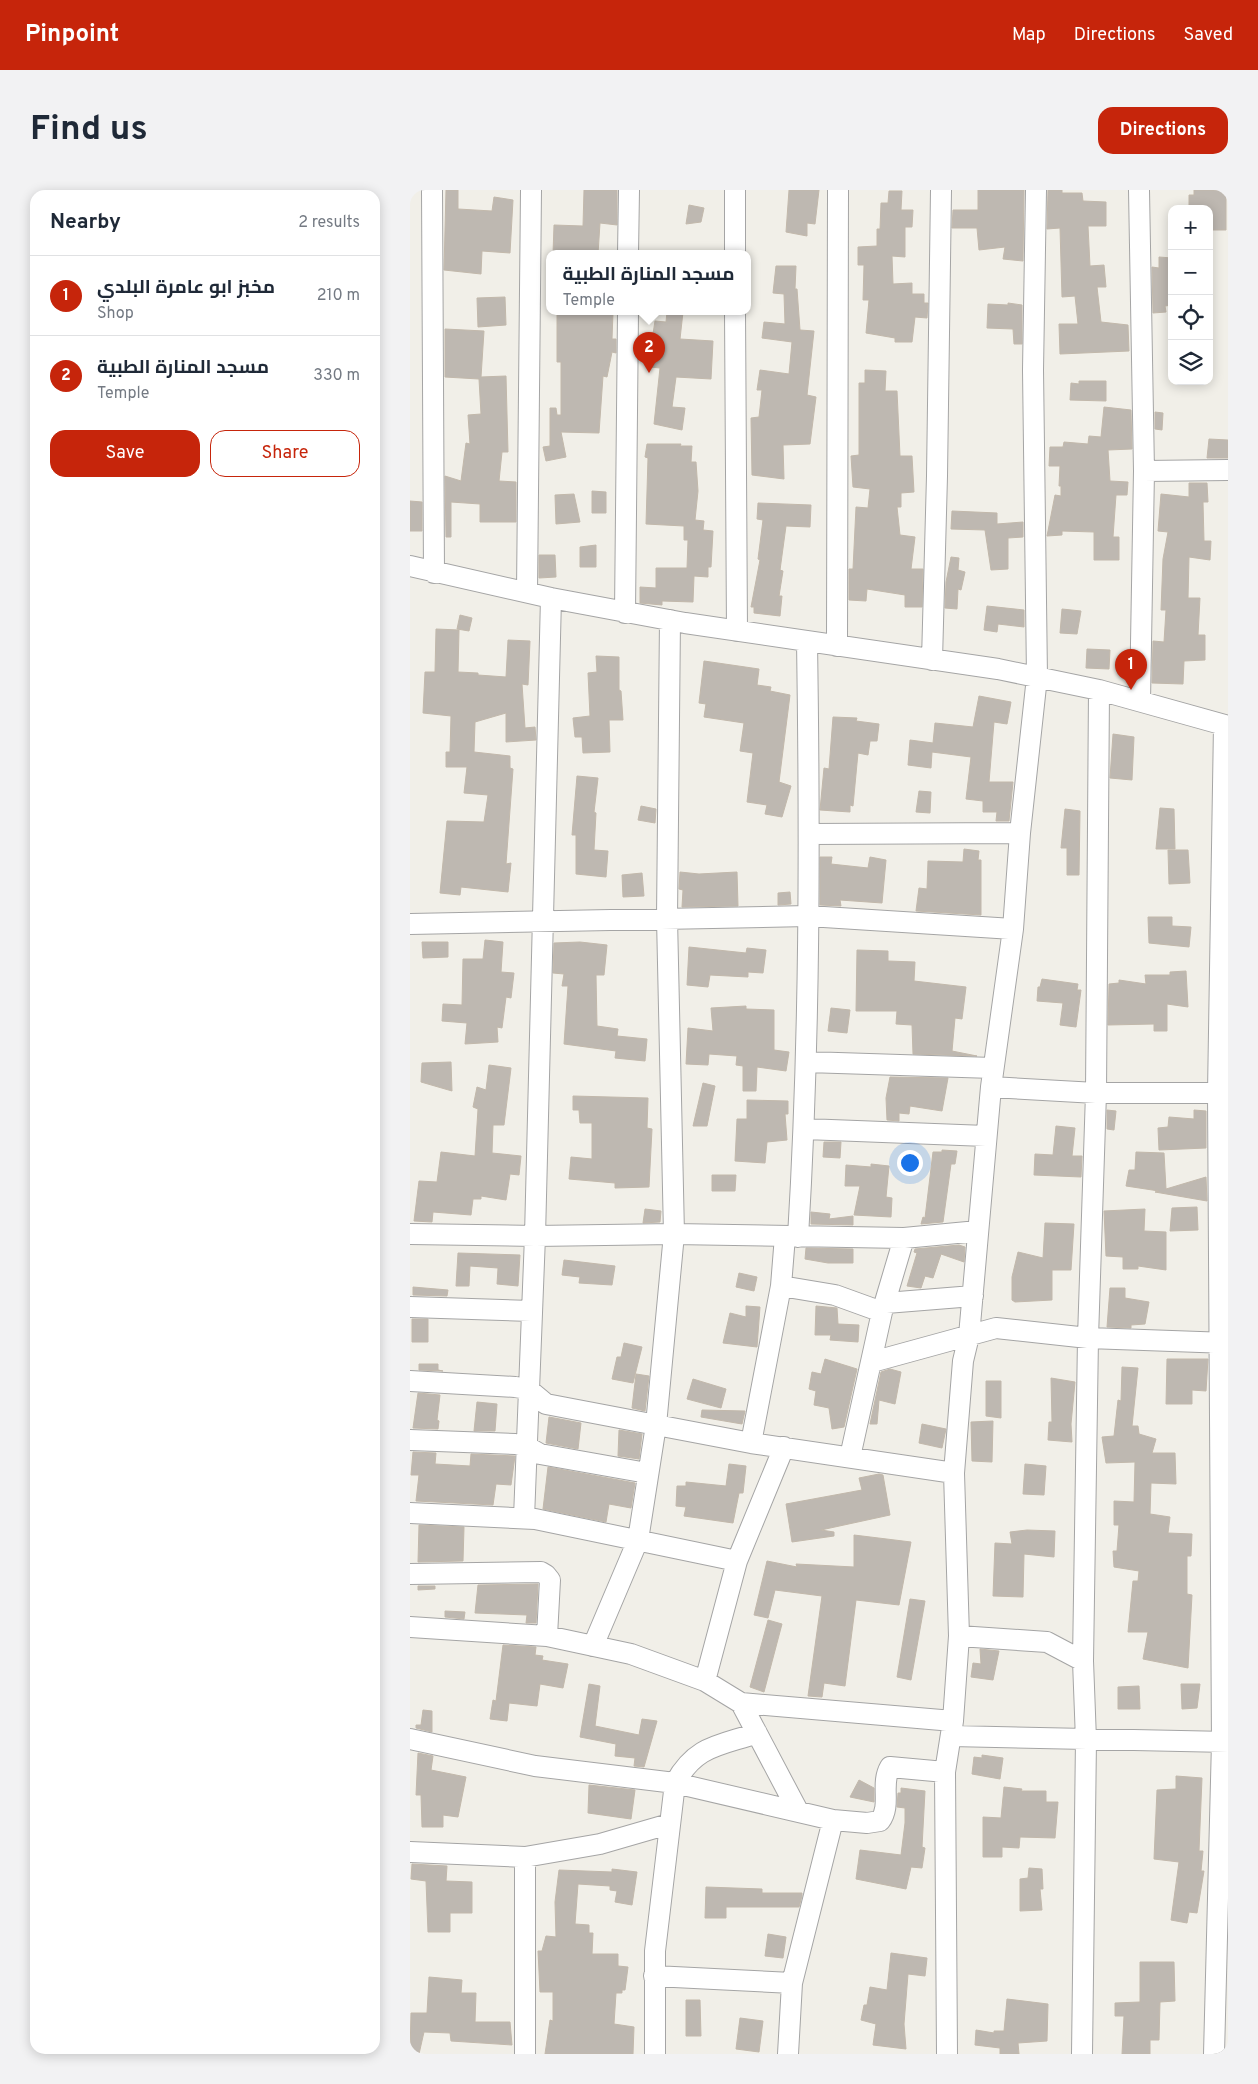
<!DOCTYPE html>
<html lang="en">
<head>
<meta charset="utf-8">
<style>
	:root { --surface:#fff; --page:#f2f2f3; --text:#1f2937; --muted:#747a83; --line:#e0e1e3; --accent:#c6250b }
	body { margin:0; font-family:Overpass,Cairo,sans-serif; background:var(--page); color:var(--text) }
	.controls { position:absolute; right:15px; top:15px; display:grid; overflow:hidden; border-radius:10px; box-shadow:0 2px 12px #0003 }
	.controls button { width:45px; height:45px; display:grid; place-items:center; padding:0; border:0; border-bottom:1px solid var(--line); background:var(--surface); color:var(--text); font:25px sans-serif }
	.you { position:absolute; left:499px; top:972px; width:18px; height:18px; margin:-12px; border:4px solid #fff; border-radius:50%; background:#1a73e8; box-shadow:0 0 0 8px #1a73e833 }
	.badge { display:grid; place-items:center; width:32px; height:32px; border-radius:50%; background:var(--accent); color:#fff; font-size:16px; font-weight:700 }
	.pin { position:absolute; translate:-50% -41px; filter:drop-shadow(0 1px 2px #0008) }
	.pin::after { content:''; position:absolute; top:26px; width:18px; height:15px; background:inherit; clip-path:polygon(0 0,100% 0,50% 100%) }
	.popup { position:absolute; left:136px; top:60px; width:205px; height:65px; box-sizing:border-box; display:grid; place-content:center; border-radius:10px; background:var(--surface); filter:drop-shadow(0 1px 4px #0005); font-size:16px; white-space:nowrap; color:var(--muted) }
	.popup b { font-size:19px; color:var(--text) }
	.popup::after { content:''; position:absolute; left:50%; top:100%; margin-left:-10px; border:10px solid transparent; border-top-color:var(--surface) }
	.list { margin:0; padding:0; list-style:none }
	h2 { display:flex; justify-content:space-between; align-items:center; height:65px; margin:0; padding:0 20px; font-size:21px }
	h2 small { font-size:16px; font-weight:400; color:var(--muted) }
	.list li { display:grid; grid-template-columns:32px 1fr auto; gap:15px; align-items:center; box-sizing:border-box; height:80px; padding:0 20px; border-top:1px solid var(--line) }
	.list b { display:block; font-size:19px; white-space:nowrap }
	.list p { margin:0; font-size:16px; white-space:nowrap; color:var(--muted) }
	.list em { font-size:16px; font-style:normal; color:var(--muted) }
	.actions { display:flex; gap:10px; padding:15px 20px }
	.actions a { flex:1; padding:11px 0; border:1px solid var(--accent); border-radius:15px; text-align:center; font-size:18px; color:var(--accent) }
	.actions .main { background:var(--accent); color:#fff }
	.icon { flex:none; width:28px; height:28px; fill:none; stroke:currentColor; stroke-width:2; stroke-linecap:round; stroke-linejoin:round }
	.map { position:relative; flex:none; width:818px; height:1864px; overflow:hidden; border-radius:15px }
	header { display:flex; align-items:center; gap:30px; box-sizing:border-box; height:70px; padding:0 25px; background:var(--accent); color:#fff }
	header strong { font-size:24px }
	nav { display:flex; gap:28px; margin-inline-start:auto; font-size:18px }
	.intro { display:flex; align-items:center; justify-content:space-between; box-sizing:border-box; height:120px; padding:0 30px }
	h1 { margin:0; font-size:35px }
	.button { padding:12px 22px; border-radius:15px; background:var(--accent); color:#fff; font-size:18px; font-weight:700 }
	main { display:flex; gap:30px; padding:0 30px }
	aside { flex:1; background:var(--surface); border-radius:15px; box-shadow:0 2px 12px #0003 }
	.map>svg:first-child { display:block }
	.building { fill:#beb8b1; stroke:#c2b8ab }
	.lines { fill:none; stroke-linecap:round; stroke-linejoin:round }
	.minor-casing { stroke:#a5a5a5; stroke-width:22 }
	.minor { stroke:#fff; stroke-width:20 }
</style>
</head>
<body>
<header>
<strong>Pinpoint</strong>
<nav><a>Map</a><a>Directions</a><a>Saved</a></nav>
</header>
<div class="intro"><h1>Find us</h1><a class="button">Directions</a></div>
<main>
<aside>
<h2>Nearby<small>2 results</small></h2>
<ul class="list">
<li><span class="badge">1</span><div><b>مخبز ابو عامرة البلدي</b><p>Shop</p></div><em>210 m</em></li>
<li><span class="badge">2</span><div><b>مسجد المنارة الطبية</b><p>Temple</p></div><em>330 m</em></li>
</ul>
<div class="actions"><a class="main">Save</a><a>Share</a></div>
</aside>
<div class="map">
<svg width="818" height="1864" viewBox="0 0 818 1864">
	<rect width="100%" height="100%" fill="#f1efe8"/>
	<!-- building -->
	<path class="building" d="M36 0H48V19L82 21 84 7 103 10 100 63 72 61 71 84 34 80Z
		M174 0H207V35L190 33 188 64H143L144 35 173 36Z
		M379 0H409L405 34 397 33V46L376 42Z
		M568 0H614L613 71 593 69 595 57 569 60 567 38H542L543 20H568Z
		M638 0H652V3H672L673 11 696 12V36H678L680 76 694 75 696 97H687L691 132 718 135 719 161 650 164 649 134H668L665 106 652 107 650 38 637 39Z
		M784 0H816V40H799V19H779V5H784Z
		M479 1H492L491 20H503L502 37H495V67L482 66 483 94 502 93V104H514V113H518L517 128 505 127 502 152H485V148L456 143 459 110H453L454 75H448V57L467 56V39H470L471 13H478Z
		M279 15 294 18 291 32 276 34Z
		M749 67 762 68V115L755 116 756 122 743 123 742 77 749 78Z
		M366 76H386L385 99H387L390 140 404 141 397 205 406 207 400 254 373 255 374 289 342 285 341 228 349 227 352 200H347L350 180 379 184 382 152 352 148 354 132 375 134 374 104 363 103Z
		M95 107 96 135 68 137 67 108Z
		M598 113 612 115V154H604L603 139 577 138 578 114 598 115Z
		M147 122H203L202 149H206V163L202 162 197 187 193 186 189 243 151 242 156 267 136 271 133 257 140 256V218H146L147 225H151V172H147Z
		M257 122H273L270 149 303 151 301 189 266 187 262 217 275 218 272 240 244 234 250 178 240 177 241 168 229 166 230 152 242 150 245 131 256 132Z
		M35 139 74 141 71 187 96 186 98 262H92L89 291 106 292V332H70V314L41 312V347H36L35 286 51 291 56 253 60 254 58 225 71 224 69 189 35 187Z
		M455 180 476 181 475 201H487L490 266H502L504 302 491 303V317H487L490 345 505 347 501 379H513L512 417H495V405L457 399 456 411 439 410V379H443L446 317 458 318 460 299 443 297 441 266 449 265V193H455Z
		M669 191H696V211L660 210 661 193 669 194Z
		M694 217 721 220 722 259 698 260 700 291 718 292 717 305H706L703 347H709V370H684V342L652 341V345L637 346 645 305 651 306V296H649L650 276H639L640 257H653L654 252 678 254 679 246 691 247Z
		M745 222 753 223 752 240 745 239Z
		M799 249 818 250V268H797Z
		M237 254H271L270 256H282L281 272H286L288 301 285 330 294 331 293 340 303 341 301 377H298V387L284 386 283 412 252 411V415L230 413V397L246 398V378H277L278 350H274V336L236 334 238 268 235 267Z
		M779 293H797L798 312H793L794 351H801L800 370 779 367 778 408H790L788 445H795V470L774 471 773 494 742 493 743 451 754 452 756 420H751L753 369 758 342 748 341 751 304 779 307Z
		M182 301 196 302V323H182Z
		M164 304 170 332 146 334 145 305Z
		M0 311 12 312V341H0Z
		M348 313 401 315 400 337 376 336 370 380 373 381 369 406H372L370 426 344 423V417H341L350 370 348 369 353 330 347 329Z
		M542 321 587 323V334L613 332V347L598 348V379L581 380 575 340 541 339Z
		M186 355V377H170V357Z
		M129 365H145L146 387 129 388Z
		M541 367 549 368 548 380 555 382 551 400 548 399 547 419 535 418 536 392Z
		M577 416 614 420V437L588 434 587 442 574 440Z
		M652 419 671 421 667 444 650 443Z
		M50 425 62 428 59 441 47 439Z
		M26 439 49 440 48 482 68 483V485L96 487 98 450 120 451 118 495 112 494 115 538 125 537 126 550 96 552V523L65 532 64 562 100 566V578L103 579 96 674 101 673 98 702 51 697 50 705 30 703 37 631 74 632 78 605 54 603 57 577H36V562H40L41 526 13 523 15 482H25Z
		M677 459 700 460 699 479 676 478Z
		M186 466 209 467V500L211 501 213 530H199L200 562 173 563 172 547H165L163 528 180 526 178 483 187 482Z
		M294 471 349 479 347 495 361 497 360 501 380 505 369 592 381 596 372 627 355 624 357 615 337 612 343 563 330 561 334 533 294 527 296 514 289 513Z
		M569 506 601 512 597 534 584 532 579 592H603L599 631H586L587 622H573V611L556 609 561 567 522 562 521 578 498 575 500 550 523 553 525 533 563 537Z
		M423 527 447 528 446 531 469 534 467 551H460L458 565 448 563 443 616 440 615V622L410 620 414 578 419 579Z
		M703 544 724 547 722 590 700 588Z
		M167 586 188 588 184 622 186 623 184 660 198 661 196 687 166 684V645H162Z
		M509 601 521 602 520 623 506 622Z
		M231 616 246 619 245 633 228 630Z
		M750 618 764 619 765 659H746Z
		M655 619 670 621 669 685H657V658H651Z
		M554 659 569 661 568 670H571V725L506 721 509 698 517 699 518 671 553 672Z
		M758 660H778L780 693 759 694Z
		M410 667H422L421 674 458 678 460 667 476 670 472 713 430 710 431 716 410 715Z
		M270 682 289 684 327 682 328 716 272 717 273 700 269 699Z
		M232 683 234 706 213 707 212 685Z
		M380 702 381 714 368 715V703Z
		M738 727H762V736L781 737 779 757 739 753Z
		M75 750 93 752 91 782 104 783 101 808 96 807 92 838 87 837 88 852 55 854 57 833 32 831 33 814 52 815 53 769H73Z
		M12 752H38V767L13 768Z
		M170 752 197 755 194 785H186L187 836 208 839 207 846 237 849 235 871 205 868 206 861 154 854 158 796H152L154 784 143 783 144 753Z
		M279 757 336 763 337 758 356 760 353 783 338 782V787L300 785 298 797 277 795Z
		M447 760 478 761V771L505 772 504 791 556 797 552 829 545 828 542 861 567 866 503 864 502 835 486 834 487 821H446Z
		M776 781 778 817 757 814V841H744V834L698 835 699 794 709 793V790L736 794 735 785H760V782Z
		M632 789 668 794 667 800H671L666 837 650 835 653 813 627 811 628 797H630Z
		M336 816V819L364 820V860L379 862 376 881 347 877 346 901H333V876L326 875 327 866 299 864 298 875 276 874 278 838 303 841 301 818Z
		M421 818 440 820 437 843 418 841Z
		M41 872 42 901 11 892 12 873Z
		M79 875 101 878 94 935H83L82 963 111 966 109 985 100 984 96 1010 71 1006V1009H63L61 1025 23 1022 22 1032 4 1031 9 991 27 992 31 962 65 966 68 919 63 917 67 897 76 900Z
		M480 887 538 888 532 921 500 916 499 924 489 923V931L477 930 476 908Z
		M293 893 305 896 297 936H283Z
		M163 906 238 908 237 938 242 939 239 997 205 998V993L159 989 161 967 182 969V933H170L169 920H163Z
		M337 910 378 911V924H375L377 950 357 952 355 973 325 971 327 929H337Z
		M697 920 706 921 704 940 697 939Z
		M784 920 796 921V958L749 960 748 938 758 937 759 927 784 929Z
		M646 936 665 938 662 966H672L671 987 624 985 625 964 643 965Z
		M414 952H431L430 968 413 967Z
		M532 960 547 961 545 974H541L533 1032 511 1034 513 1027 515 1028 523 962H532Z
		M726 962 754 963 756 999 796 987 797 1011 745 1002 749 1001 716 996 719 980H725Z
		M461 974 479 976 476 1007 482 1008 481 1027 444 1025 450 996H435L436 975 461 977Z
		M302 985H326L325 1001H302Z
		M787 1017 788 1040 760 1041 762 1018Z
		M235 1019 251 1021 250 1032 233 1033Z
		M735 1019 734 1041 756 1042V1080L728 1076V1079H713V1067L696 1066 694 1021Z
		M401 1022 420 1024 419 1029 443 1026V1035L401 1034Z
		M635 1033 664 1034 661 1080H642V1110L605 1112 602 1110V1087L608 1062 633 1068Z
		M549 1055 555 1057 554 1072 531 1064 523 1088 515 1086 511 1098 497 1096 507 1063 504 1062 505 1059Z
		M396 1058 443 1059V1073H418L395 1069Z
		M48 1063 110 1065 108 1096 87 1094 88 1078 60 1076 59 1096H46Z
		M154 1070 205 1076 202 1095 169 1093 170 1087 152 1085Z
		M329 1083 347 1087 344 1101 326 1097Z
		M3 1097 38 1100 37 1106 3 1105Z
		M700 1098H715V1108L739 1112 735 1134 721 1135V1138L697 1137Z
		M336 1116 350 1117 347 1157 313 1153 320 1123 336 1127Z
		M406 1116 427 1118 428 1134 449 1135 448 1152 420 1150 421 1145H405Z
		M2 1129H18V1152H2Z
		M214 1153 232 1157 223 1193 202 1189 207 1167H211Z
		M415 1169 447 1179 434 1237 422 1239 419 1218 404 1215 406 1201 399 1199 402 1182 411 1184Z
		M757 1169H798L796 1201 782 1200V1214H756Z
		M9 1174H28V1180L33 1181 9 1180Z
		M712 1177 728 1178 722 1236H728L729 1244 746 1249 742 1263H765L766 1294 741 1293 740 1324 760 1327 758 1343 782 1344 781 1366H777V1404L782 1405 778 1478 733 1469 738 1442H718L723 1391H728L729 1381 704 1377 703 1361H707L709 1335H704V1311L724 1312 725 1272 696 1273 692 1247 704 1246 708 1210 711 1211Z
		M480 1179 491 1182 485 1214 469 1210 467 1234H460L471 1182Z
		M226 1184 239 1186 235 1221 222 1218Z
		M641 1188 665 1192 661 1234 662 1252 638 1250 639 1232H642Z
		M283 1189 316 1199 311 1218 277 1209Z
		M576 1191H591V1228L576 1226Z
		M8 1203 30 1205 27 1230 29 1231 28 1239 3 1238Z
		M67 1212 87 1214 85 1241H64Z
		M292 1220 335 1221 332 1234 291 1227Z
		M139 1227 171 1233 168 1259 136 1253Z
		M583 1231 582 1272 562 1271 561 1232Z
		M512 1234 536 1239 532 1258 509 1253Z
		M209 1240 232 1244 229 1269 208 1266Z
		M3 1262 26 1263 25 1274 60 1276 61 1264 105 1266 101 1295 86 1294 83 1315 6 1311 9 1285H1Z
		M319 1274 336 1276 333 1303H329L323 1333 274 1326 276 1317 266 1316 267 1296H276V1292L316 1296Z
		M615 1274 636 1276 634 1305 613 1304Z
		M138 1277 225 1293 221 1318 199 1314 196 1332 133 1319Z
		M469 1284 473 1285 480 1325 411 1340 424 1342V1346L382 1352 376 1314 452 1300 449 1288Z
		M9 1335 54 1337 53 1371 8 1372Z
		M617 1340 645 1341 644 1367 614 1364 613 1407 583 1406 585 1353 602 1354 600 1342Z
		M444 1345 501 1352 489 1415 446 1410 435 1496 414 1493 412 1507 398 1506 412 1406 365 1400 358 1428 344 1425 357 1371 387 1377 386 1374 444 1377Z
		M128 1394 126 1433H116L117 1425 65 1423 68 1395Z
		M8 1396H25V1399L8 1400Z
		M500 1409 515 1411 501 1490 487 1487Z
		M35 1421 55 1422 54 1429 35 1427Z
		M358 1430 372 1434 354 1502 340 1497Z
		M93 1455 126 1457 125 1465 133 1466 132 1470 158 1474 153 1498 130 1494 127 1516 99 1513 97 1531 80 1529 83 1510 86 1511Z
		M570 1459 589 1461 583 1490 561 1487 563 1473 571 1474Z
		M179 1494 190 1496 185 1536 229 1545 232 1529 247 1531 234 1577 224 1576 225 1568 205 1566 206 1554 170 1547Z
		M771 1494H790L787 1518 772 1519Z
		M729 1496 730 1519H708V1497Z
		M13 1520 22 1521V1542L6 1538V1535H11Z
		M8 1563 23 1566 21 1580 56 1587 48 1627 33 1625V1637H12L11 1605H6Z
		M572 1565 593 1568 590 1589 562 1584 564 1567 572 1568Z
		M766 1586 792 1588 789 1661H793L791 1681H794L787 1723 779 1722 777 1733 761 1730 769 1672 744 1669 747 1600 766 1599Z
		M449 1590 464 1598V1612L440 1607Z
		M179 1595 225 1600 221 1629 178 1623Z
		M594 1597 612 1599 611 1601H636V1612H648L645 1648 610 1647 609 1658 592 1657V1667H573V1627L591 1628Z
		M491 1598 515 1601 512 1657 515 1658 512 1678 501 1677 496 1699 446 1689 450 1660 491 1665 495 1633V1618L487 1617 488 1603H491Z
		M2 1674 37 1676 36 1691 62 1692V1723H40V1742H18L16 1691 1 1689Z
		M619 1678 632 1679 633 1699H630L632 1720 610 1721V1689L618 1688Z
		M202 1679 227 1682 222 1715 205 1712 207 1701 200 1700V1696L168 1694 165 1734 179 1735V1743H183L182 1764H208V1776L218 1777 215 1800H212V1803H206L204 1834 224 1837 223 1864H135L140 1830 143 1831V1802H130L128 1761H132L136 1746 146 1747 145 1712 149 1680 202 1682Z
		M296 1697 352 1699V1703H392V1706L389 1717H316V1728H295Z
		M358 1744 376 1747 373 1768 355 1766Z
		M481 1763 517 1768 515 1786 498 1784 494 1834 496 1859 463 1855 466 1834 451 1830 454 1815H457L460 1797 477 1800Z
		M730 1772H764L765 1811 750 1812 749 1850H740V1864H712L714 1826H705V1813L730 1812Z
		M19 1787 52 1790 51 1803H66L65 1832H100L102 1855 41 1851 40 1843 14 1842 9 1864H0L1 1823H17Z
		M597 1809 638 1814 637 1851 608 1853 609 1864H590V1858L565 1855 566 1840 584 1843V1841H594Z
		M276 1810H290L291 1846H276Z
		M330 1828 353 1831 349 1862 326 1859Z"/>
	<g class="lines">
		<!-- minor casing -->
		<g class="minor-casing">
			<path id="minor" d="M22 0 24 383
				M325 0V64
				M729 0 734 281 730 511
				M218 64 219 0
				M325 122 327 441
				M734 281 818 280
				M0 376 141 408 275 433 588 479 689 500 818 536
				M117 402 121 0
				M215 423 218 122
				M427 456 428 0
				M522 470 527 286 531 0
				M400 644 610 643
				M0 734 398 726 603 739
				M397 872 583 878
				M581 897 686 903H818
				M395 939 576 946
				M0 1044 125 1046 264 1044 494 1048 568 1041
				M388 1047C400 848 400 650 397 451
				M371 1096 425 1105 472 1122
				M476 1113 563 1106
				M0 1117 121 1121
				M462 1172 586 1138 678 1148 818 1153
				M0 1191 105 1197 118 1199 136 1214 341 1253 544 1283
				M0 1250 105 1254 116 1256 130 1264 237 1283
				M341 1253 371 1096 375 1046
				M440 1267 472 1122 494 1048
				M0 1323 125 1329 327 1371
				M114 1328 125 1046 141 408
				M0 1384 131 1382 136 1385 140 1390 137 1446
				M0 1437 137 1446 221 1464 295 1491 331 1513 543 1531
				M549 1446 637 1452 673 1471
				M183 1456 228 1350 246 1235 264 1044 257 728 260 430
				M295 1491 327 1371 374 1257
				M331 1513 388 1621
				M541 1546 818 1552
				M0 1549 125 1576 265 1593 423 1630 457 1633 470 1631C482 1615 470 1594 480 1577L535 1582
				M0 1662 115 1667 190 1654 259 1634
				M115 1667V1864
				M244 1786 382 1793
				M245 1864V1761L265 1593C286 1555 309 1556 347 1543
				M378 1864 382 1793 423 1630
				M537 1864 535 1582 543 1531 549 1446 544 1283 553 1171 559 1146 581 897 603 739 610 643 627 487 623 180 626 0
				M672 1864 676 1550 673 1471 678 1148 686 903 689 500
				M804 1864 812 1552 808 903 814 535"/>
		</g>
		<!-- minor -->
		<use href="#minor" class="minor"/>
	</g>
</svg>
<div class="controls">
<button>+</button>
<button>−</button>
<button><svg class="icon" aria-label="locate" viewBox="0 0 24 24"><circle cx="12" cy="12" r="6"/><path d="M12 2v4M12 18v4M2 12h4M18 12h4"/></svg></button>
<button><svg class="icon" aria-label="layers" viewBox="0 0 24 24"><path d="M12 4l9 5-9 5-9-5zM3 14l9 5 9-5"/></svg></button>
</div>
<div class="you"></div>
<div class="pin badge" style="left:721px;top:500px">1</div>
<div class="pin badge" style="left:239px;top:183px">2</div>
<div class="popup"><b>مسجد المنارة الطبية</b>Temple</div>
</div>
</main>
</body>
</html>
